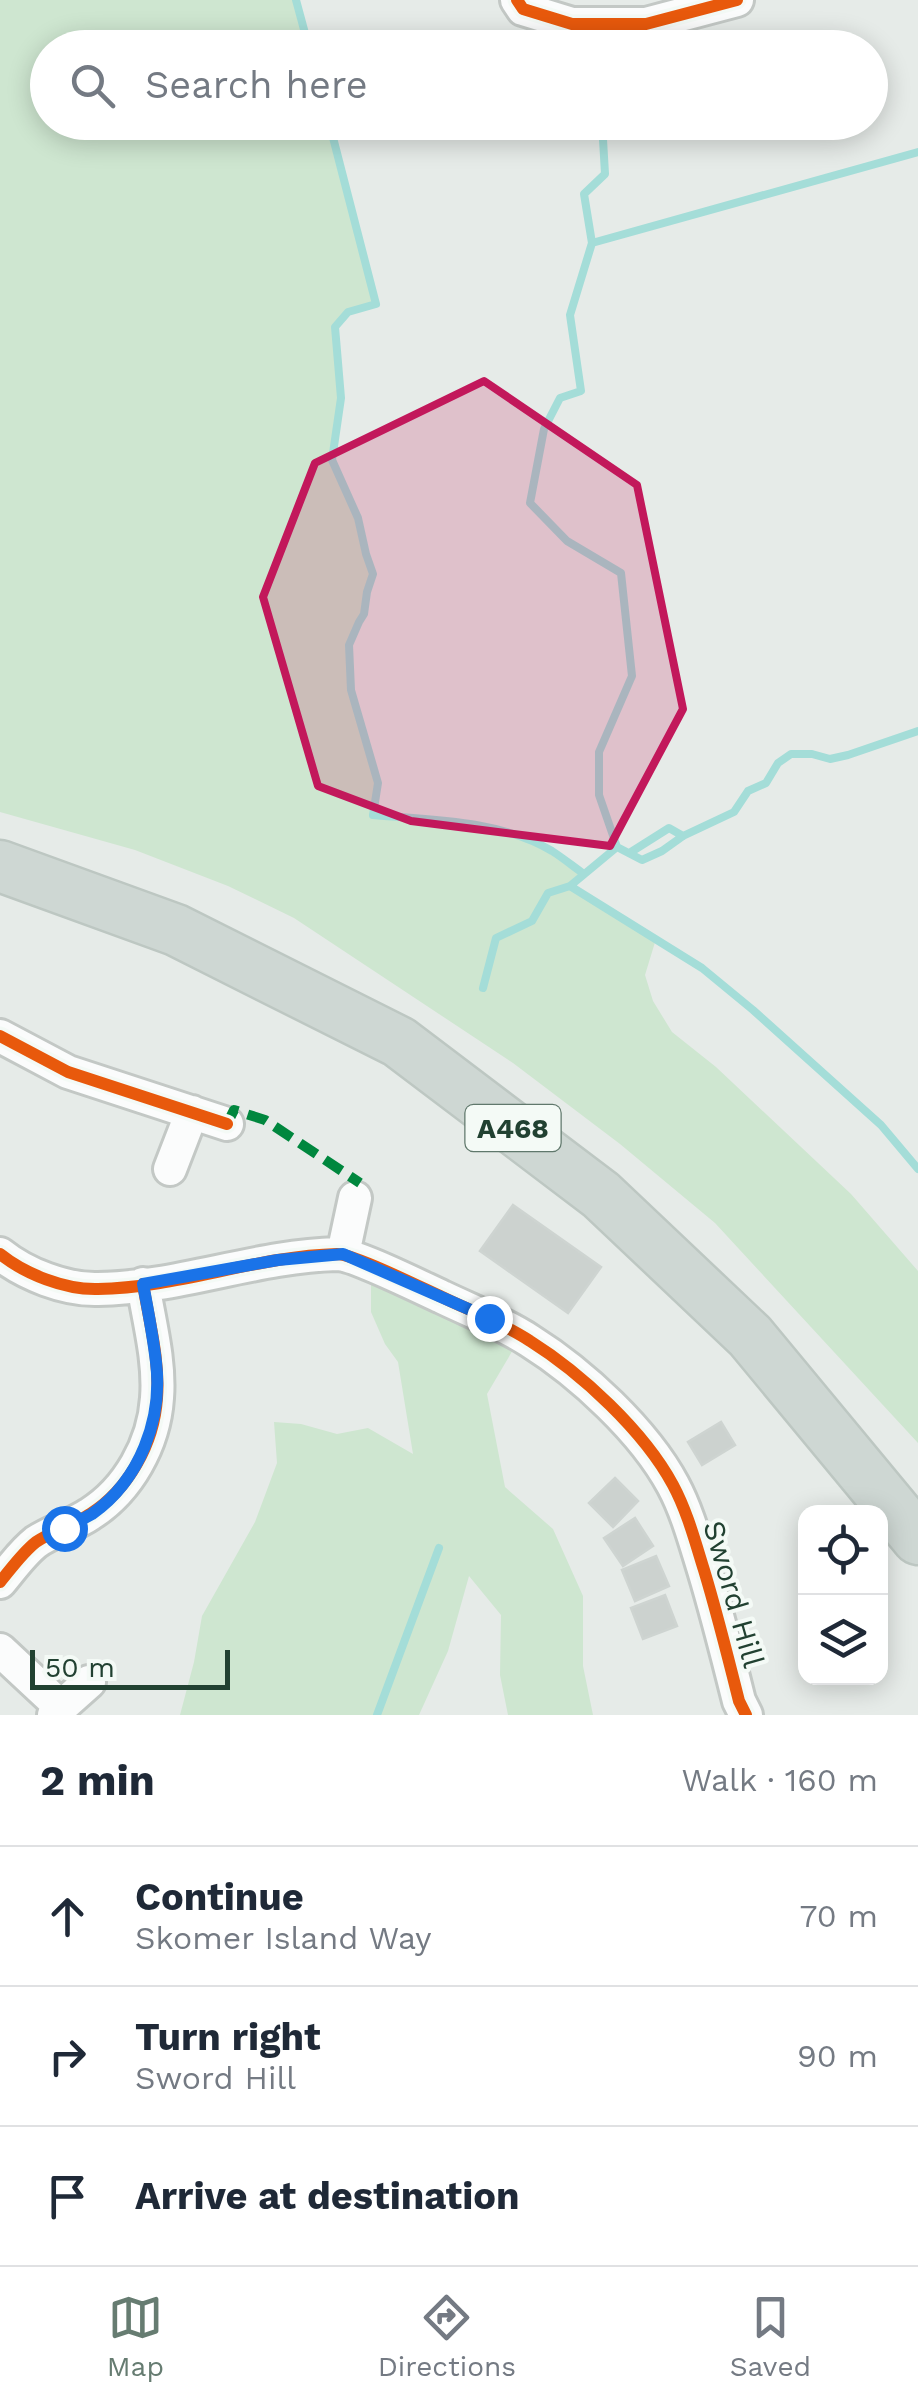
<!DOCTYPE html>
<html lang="en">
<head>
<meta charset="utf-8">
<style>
	:root { --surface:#fff; --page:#f2f2f3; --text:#1f2937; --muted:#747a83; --line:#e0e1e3; --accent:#667c71 }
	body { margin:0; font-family:"Work Sans",sans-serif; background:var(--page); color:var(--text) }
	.controls { position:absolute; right:30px; bottom:30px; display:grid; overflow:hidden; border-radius:20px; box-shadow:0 5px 25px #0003 }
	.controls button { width:90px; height:90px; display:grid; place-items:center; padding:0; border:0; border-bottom:2px solid var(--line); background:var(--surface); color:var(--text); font:50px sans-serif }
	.scale { position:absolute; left:30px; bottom:25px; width:200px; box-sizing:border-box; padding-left:10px; border:5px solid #214131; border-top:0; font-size:28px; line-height:35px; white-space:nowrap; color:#214131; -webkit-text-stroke:8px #f4faf6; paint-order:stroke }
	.stop { position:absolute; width:30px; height:30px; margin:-22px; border:8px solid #1a73e8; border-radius:50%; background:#fff }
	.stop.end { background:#1a73e8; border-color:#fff; box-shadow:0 2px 10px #0008 }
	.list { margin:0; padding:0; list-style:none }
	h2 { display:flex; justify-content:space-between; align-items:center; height:130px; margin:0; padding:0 40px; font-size:42px }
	h2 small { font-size:32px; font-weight:400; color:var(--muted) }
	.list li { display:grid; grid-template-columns:65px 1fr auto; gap:30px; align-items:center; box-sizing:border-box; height:140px; padding:0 40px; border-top:2px solid var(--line) }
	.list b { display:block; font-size:38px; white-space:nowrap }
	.list p { margin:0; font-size:32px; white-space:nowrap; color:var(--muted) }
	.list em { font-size:32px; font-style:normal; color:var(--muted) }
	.icon { flex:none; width:55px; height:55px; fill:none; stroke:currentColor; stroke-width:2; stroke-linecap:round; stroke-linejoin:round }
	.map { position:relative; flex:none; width:918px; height:1715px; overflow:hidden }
	.search { position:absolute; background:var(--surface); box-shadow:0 5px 25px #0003; left:30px; right:30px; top:30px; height:110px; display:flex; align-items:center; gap:25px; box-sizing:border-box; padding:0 35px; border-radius:55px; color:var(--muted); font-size:38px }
	.sheet { height:550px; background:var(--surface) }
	nav { display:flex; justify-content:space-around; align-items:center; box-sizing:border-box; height:140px; border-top:2px solid var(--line); background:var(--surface); font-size:28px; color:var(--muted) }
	nav a { display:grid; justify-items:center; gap:5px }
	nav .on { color:var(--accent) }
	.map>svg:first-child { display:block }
	.green { fill:#cee6d0 }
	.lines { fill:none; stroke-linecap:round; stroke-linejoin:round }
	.stream { stroke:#a4ddd8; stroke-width:8 }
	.building { fill:#ccd2cf; stroke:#ced4d1; stroke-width:2.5 }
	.minor-casing { stroke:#c3c8c5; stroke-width:38 }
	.primary-casing { stroke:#bdc7c2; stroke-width:55 }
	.minor { stroke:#fbfcfc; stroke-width:32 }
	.primary { stroke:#ced7d3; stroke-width:50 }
	.quiet { stroke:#00873e; stroke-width:10; stroke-dasharray:20 10; stroke-linecap:butt }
	.cycleway-casing { stroke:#f4faf6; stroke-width:19 }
	.cycleway { stroke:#e8590c; stroke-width:12 }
	.route { stroke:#1a73e8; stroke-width:12 }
	.marked { fill:#c2185b; fill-opacity:0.2; stroke:#c2185b; stroke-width:8; stroke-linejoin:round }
	.labels { text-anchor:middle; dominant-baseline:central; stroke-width:8; stroke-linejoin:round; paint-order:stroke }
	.shield { fill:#f4faf6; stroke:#60786c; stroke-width:2.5 }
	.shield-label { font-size:28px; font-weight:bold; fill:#214131 }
	.street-label { font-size:30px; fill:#214131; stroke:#f4faf6 }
</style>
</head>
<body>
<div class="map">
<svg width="918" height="1715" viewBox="0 0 918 1715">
	<rect width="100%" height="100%" fill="#e6ebe8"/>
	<!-- green -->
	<path class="green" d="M0 0H296L309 47 48 48V122L329 123 376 304 348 312 335 327 341 398 332 460 358 518 366 554 373 574 367 592 364 614 359 622 349 645 351 690 378 783 373 815C432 823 499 819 552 851 563 858 574 867 584 874L571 887 656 939 645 975 653 1001 672 1032 716 1067 851 1194 918 1271V1443L715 1223 620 1144 513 1063 294 918 228 886 135 850 0 812Z
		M371 1284 517 1343 487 1394 505 1487 553 1529 583 1596V1666L593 1715H508L500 1675 501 1615 469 1576 448 1651 419 1715H180L194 1662 202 1616 255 1522 277 1463 274 1422 301 1424 337 1434 368 1428 413 1454 398 1362 385 1344 371 1312Z"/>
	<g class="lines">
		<!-- stream -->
		<path class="stream" d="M296 0 309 48
			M329 122 376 304 348 312 335 327 341 398 332 460 358 518 366 554 373 574 367 592 364 614 359 622 349 645 351 690 378 783 373 815C431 820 500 820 552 851 563 858 574 867 584 874
			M592 243 918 152
			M617 847 642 860 662 851 683 836 734 812 748 791 766 783 778 763 791 754H812L830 759 848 755 918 731
			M631 852 669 828 683 836
			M570 886 702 968 753 1010 881 1125 918 1169
			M483 988 496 938 532 921 548 893 570 886 617 847 599 795V752L632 676 621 573 567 541 530 503 544 429 560 398 581 391 570 315 592 243 584 194 605 174 602 122
			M377 1715 439 1548"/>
	</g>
	<!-- building -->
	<path class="building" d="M513 1205 601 1267 568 1313 480 1251Z
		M721 1422 735 1445 702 1465 688 1442Z
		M615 1478 638 1501 613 1527 589 1503Z
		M635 1518 653 1546 623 1566 604 1538Z
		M656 1556 669 1586 635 1601 622 1570Z
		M665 1595 677 1626 643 1639 631 1608Z"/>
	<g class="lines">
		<!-- minor casing -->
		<g class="minor-casing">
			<path id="minor" d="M517 0 523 9 572 24H646L737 0
				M0 1036 68 1072 227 1124
				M170 1169 192 1112
				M0 1254C25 1274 65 1290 98 1289 177 1288 257 1256 337 1254 354 1254 422 1288 442 1297 471 1311 503 1323 530 1341 581 1373 644 1431 673 1485 687 1511 695 1541 704 1570 717 1613 728 1657 739 1701L746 1715
				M343 1254 355 1198
				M0 1582C11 1569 22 1553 36 1542 52 1531 74 1525 90 1514 128 1490 154 1444 157 1398 160 1361 149 1321 143 1284
				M0 1650 61 1707 54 1715
				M61 1707 89 1682"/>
		</g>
		<!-- primary casing -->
		<g class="primary-casing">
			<path id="primary" d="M0 866 176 930 399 1042 601 1195 750 1336 918 1539"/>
		</g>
		<!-- minor -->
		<use href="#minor" class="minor"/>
		<!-- primary -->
		<use href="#primary" class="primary"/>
		<!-- quiet -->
		<path class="quiet" d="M227 1124 234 1110 265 1120 360 1183"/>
		<!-- cycleway casing -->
		<g class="cycleway-casing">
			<path id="cycleway" d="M517 0 523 9 572 24H646L737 0
				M0 1036 68 1072 227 1124
				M0 1254C25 1274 65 1290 98 1289 177 1288 257 1256 337 1254 354 1254 422 1288 442 1297 471 1311 503 1323 530 1341 581 1373 644 1431 673 1485 687 1511 695 1541 704 1570 717 1613 728 1657 739 1701L746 1715
				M0 1582C11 1569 22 1553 36 1542 52 1531 74 1525 90 1514 128 1490 154 1444 157 1398 160 1361 149 1321 143 1284"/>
		</g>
		<!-- cycleway -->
		<use href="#cycleway" class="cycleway"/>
	</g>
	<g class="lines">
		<!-- route -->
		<path class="route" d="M64 1528C73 1524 83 1519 92 1514 140 1480 163 1419 156 1362 153 1336 148 1310 143 1284L278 1260 343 1254 489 1318"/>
	</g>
	<!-- marked area -->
	<path class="marked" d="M484 381 637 485 683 709 610 846 411 821 318 786 263 597 315 463Z"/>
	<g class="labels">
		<!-- shield labels -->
		<rect class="shield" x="465.5" y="1105" width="95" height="46" rx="8"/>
		<g class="shield-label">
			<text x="513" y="1128">A468</text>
		</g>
		<!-- street labels -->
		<g class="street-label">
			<text transform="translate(734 1594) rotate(74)">Sword Hill</text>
		</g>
	</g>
</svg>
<div class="controls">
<button><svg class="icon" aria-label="locate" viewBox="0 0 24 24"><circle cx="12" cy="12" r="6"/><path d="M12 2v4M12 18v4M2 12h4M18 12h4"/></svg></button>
<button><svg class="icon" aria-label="layers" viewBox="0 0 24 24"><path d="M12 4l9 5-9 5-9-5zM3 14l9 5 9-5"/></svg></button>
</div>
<div class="scale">50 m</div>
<div class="stop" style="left:64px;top:1528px"></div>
<div class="stop end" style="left:489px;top:1318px"></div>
<div class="search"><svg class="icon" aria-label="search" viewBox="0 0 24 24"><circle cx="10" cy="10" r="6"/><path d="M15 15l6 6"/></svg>Search here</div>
</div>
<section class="sheet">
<h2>2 min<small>Walk · 160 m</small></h2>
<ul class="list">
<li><svg class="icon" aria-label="ahead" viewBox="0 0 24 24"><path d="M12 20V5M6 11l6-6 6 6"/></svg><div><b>Continue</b><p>Skomer Island Way</p></div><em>70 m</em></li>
<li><svg class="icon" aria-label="right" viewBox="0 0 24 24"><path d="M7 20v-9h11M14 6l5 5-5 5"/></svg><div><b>Turn right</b><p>Sword Hill</p></div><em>90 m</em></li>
<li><svg class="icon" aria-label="arrive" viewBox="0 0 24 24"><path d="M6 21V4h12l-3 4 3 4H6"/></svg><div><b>Arrive at destination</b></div></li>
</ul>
</section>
<nav>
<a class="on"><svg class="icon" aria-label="map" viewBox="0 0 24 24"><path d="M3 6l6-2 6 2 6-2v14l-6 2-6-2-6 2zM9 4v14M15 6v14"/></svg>Map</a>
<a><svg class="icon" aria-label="directions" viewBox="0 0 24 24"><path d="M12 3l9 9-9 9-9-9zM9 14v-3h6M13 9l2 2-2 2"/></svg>Directions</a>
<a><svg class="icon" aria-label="saved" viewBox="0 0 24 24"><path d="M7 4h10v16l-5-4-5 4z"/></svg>Saved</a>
</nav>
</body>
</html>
